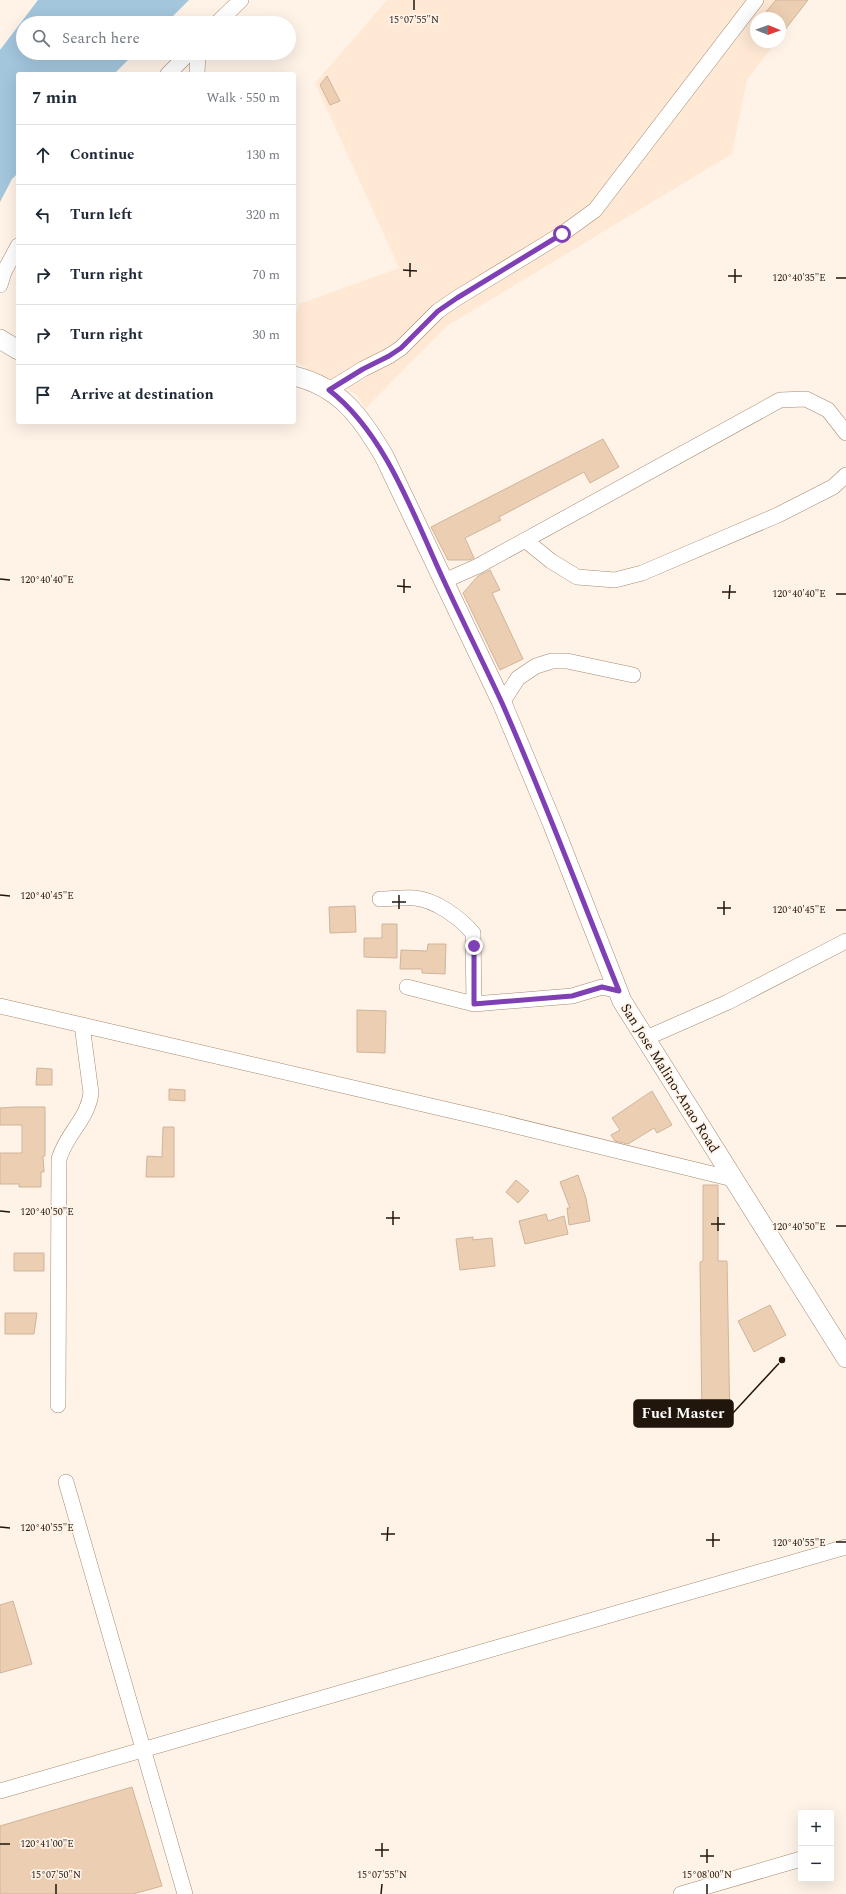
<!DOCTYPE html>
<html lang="en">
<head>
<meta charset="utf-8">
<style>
	:root { --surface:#fff; --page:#f6f6f7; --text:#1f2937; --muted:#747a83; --line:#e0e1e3 }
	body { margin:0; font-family:Spectral,serif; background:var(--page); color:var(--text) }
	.controls { position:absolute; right:12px; bottom:12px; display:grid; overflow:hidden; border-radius:4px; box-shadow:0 4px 16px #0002 }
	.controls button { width:36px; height:36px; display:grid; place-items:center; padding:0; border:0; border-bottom:1px solid var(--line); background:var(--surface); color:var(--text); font:20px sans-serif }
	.compass { position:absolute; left:750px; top:12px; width:36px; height:36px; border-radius:50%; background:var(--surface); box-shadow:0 4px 16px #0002; rotate:91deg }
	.stop { position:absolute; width:12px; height:12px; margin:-9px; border:3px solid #8040b5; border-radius:50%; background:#fff }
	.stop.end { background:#8040b5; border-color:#fff; box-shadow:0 1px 4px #0008 }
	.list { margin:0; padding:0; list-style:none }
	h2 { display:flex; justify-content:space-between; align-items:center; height:52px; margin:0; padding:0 16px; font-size:17px }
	h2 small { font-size:13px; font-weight:400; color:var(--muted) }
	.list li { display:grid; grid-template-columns:26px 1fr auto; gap:12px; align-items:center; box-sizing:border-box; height:60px; padding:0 16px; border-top:1px solid var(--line) }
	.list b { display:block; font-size:15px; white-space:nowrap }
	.list em { font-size:13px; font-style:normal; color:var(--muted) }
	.icon { flex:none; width:22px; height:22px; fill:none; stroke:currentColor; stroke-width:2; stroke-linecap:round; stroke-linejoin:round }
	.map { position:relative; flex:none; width:846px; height:1894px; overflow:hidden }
	.search { position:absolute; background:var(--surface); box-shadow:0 4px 16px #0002; left:16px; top:16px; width:280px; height:44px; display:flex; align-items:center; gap:10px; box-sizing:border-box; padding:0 14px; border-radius:22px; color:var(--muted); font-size:15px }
	.panel { position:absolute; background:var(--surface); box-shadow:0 4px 16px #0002; left:16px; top:72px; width:280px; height:352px; border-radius:4px }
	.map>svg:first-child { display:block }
	.built { fill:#ffe9d5 }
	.water { fill:#a3c6dd }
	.building { fill:#ecceb2; stroke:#d0b499 }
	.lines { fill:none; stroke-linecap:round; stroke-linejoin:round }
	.minor-casing { stroke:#a58a70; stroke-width:16 }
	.major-casing { stroke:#a58a70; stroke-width:20 }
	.minor { stroke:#fff; stroke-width:15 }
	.major { stroke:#fff; stroke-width:19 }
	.route { stroke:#8040b5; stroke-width:5 }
	.ticks { fill:none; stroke:#20160c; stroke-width:1.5 }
	.labels { text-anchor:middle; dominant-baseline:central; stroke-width:3.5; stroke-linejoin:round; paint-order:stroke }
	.street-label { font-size:14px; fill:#20160c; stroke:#fff3e8 }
	.ticks-label { font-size:10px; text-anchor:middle; fill:#20160c; stroke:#fff3e8; stroke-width:3.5; stroke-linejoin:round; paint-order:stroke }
	.leader { fill:none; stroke:#20160c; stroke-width:1.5 }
	.callout-dot { fill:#20160c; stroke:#fff3e8; stroke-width:1.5 }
	.callout { fill:#20160c; stroke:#20160c; stroke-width:1.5 }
	.callout-label { font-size:15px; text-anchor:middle; font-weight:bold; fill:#fff }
</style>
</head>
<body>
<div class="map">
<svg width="846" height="1894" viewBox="0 0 846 1894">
	<rect width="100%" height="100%" fill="#fff3e8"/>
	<!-- built -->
	<path class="built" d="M387 0H809L780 37V18H756V42H776L747 80 732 154 447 326 365 409 357 395 294 361V320L299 304 399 268 315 83Z"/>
	<!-- water -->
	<path class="water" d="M38 0H189L166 23H23V53H135L114 74H18V173L12 179 0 202V50Z"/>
	<!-- building -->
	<path class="building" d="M776 0H808L780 36V18H761Z
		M327 76 340 101 330 105 320 85Z
		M603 439 619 467 590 483 584 472 499 517 501 520 465 538 474 558 469 560H448L431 527Z
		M490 570 500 590 492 593 523 659 500 670 463 593 478 576Z
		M355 906 356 932 330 933 329 907Z
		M382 924H397V958L364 957V938H382Z
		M428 944H446L445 974 422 973V969H400L401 950 427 951Z
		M357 1010 386 1011 385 1053 357 1052Z
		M37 1068 52 1069V1085H36Z
		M169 1089 185 1090V1101L169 1100Z
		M652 1091 672 1125 657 1133 654 1128 628 1144 615 1141 611 1135 620 1130 612 1118Z
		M16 1107H45V1156H43L44 1172H41V1187H19V1184H0V1153H22V1125H0V1108Z
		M163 1127H174V1177H146L147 1156 162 1157Z
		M578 1175 586 1198 590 1221 569 1225 567 1208H570L560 1182Z
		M516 1180 529 1191 518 1203 506 1192Z
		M703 1185H718V1261H727L730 1424H702L700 1262 703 1261Z
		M546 1214 548 1221 564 1216 568 1234 525 1244 519 1221Z
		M473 1237V1240L492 1238 495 1266 460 1270 456 1239Z
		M14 1253H44V1271H14Z
		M770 1305 786 1335 754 1352 738 1321Z
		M5 1313H37L34 1334H5Z
		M13 1601 32 1664 0 1673V1605Z
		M132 1787 162 1886 133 1894H0V1826Z"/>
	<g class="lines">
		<!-- minor casing -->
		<g class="minor-casing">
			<path id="minor" d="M217 23 241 0
				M168 74 189 53
				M197 74 198 53
				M0 285 4 272 18 246
				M329 390 363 369 389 356 401 348 438 311 457 298 562 234 595 210 756 0
				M525 540 551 561 577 577 615 580 642 573 778 515 833 487 846 475
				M444 581 478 566 780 400 806 399 828 410 846 433
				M502 703 518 678 536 666 552 661H567L633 675
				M380 899C391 899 403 897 415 898 436 900 460 918 473 933L474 1004 572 996 602 987 619 991
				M407 987 474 1004
				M0 1006 483 1118 733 1179
				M644 1039 728 1002 846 941
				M58 1405 59 1159C66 1134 88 1119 91 1093L82 1025
				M66 1482 185 1894
				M0 1791 846 1547
				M681 1894 801 1859"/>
		</g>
		<!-- major casing -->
		<g class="major-casing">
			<path id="major" d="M0 339 18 350
				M294 376C340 387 361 417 384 456L502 703 553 825 622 1001 846 1358"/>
		</g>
		<!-- minor -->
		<use href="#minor" class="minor"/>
		<!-- major -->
		<use href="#major" class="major"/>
	</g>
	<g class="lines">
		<!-- route -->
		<path class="route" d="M474 946V1004L572 996 602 987 619 991C580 895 544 798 502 703 483 662 463 622 444 581 414 517 386 434 329 390L363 369 389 356 401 348 438 311 457 298 562 234"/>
	</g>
	<!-- ticks -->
	<path class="ticks" d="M414 10V0M403 270 417 271M728 276H742M410 277V263M836 278H846M735 283V269M0 579 10 580M397 586 411 587M722 592H736M404 593V579M836 594H846M729 599 730 585M0 895 10 896M392 902H406M717 908H731M399 909V895M836 910H846M724 915V901M0 1211 10 1212M386 1218H400M711 1224H725M393 1225V1211M836 1226H846M718 1231V1217M0 1527 10 1528M381 1534H395M706 1540H720M387 1541 388 1527M836 1542H846M713 1547V1533M0 1844H10M375 1850H389M700 1856H714M382 1857V1843M707 1863V1849M56 1894V1884M381 1894 382 1884M707 1894V1884"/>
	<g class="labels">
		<!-- street labels -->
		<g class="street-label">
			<text transform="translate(670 1078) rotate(58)">San Jose Malino-Anao Road</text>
		</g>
	</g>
	<g class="ticks-label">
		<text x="414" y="23">15°07'55"N</text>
		<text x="799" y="281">120°40'35"E</text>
		<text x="47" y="583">120°40'40"E</text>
		<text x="799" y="597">120°40'40"E</text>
		<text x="47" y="899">120°40'45"E</text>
		<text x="799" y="913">120°40'45"E</text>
		<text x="47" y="1215">120°40'50"E</text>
		<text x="799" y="1230">120°40'50"E</text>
		<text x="47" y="1531">120°40'55"E</text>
		<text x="799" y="1546">120°40'55"E</text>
		<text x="47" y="1847">120°41'00"E</text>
		<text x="56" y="1878">15°07'50"N</text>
		<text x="382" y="1878">15°07'55"N</text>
		<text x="707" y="1878">15°08'00"N</text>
	</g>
	<!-- callouts -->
	<path class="leader" d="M782 1360L733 1413"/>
	<circle class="callout-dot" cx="782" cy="1360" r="4"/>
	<rect class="callout" x="634" y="1400" width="99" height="27" rx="4"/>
	<g class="callout-label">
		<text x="683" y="1418">Fuel Master</text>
	</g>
</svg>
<div class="controls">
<button>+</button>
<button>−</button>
</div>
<svg class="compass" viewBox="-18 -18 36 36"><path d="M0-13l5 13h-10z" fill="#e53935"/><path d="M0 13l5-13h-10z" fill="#747a83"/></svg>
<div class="stop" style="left:562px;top:234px"></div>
<div class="stop end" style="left:474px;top:946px"></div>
<div class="search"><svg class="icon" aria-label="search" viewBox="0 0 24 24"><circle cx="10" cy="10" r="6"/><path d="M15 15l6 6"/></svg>Search here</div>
<section class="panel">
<h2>7 min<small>Walk · 550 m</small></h2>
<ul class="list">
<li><svg class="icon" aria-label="ahead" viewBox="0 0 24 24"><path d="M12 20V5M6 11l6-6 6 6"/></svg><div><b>Continue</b></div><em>130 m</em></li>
<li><svg class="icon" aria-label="left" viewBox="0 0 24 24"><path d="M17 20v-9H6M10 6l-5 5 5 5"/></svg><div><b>Turn left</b></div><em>320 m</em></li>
<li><svg class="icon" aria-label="right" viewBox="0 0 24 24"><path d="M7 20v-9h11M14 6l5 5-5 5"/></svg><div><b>Turn right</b></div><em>70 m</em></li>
<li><svg class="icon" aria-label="right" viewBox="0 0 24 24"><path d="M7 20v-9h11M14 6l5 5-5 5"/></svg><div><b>Turn right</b></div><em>30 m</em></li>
<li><svg class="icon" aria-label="arrive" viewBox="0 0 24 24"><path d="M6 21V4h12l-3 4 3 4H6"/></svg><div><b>Arrive at destination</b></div></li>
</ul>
</section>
</div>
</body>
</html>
